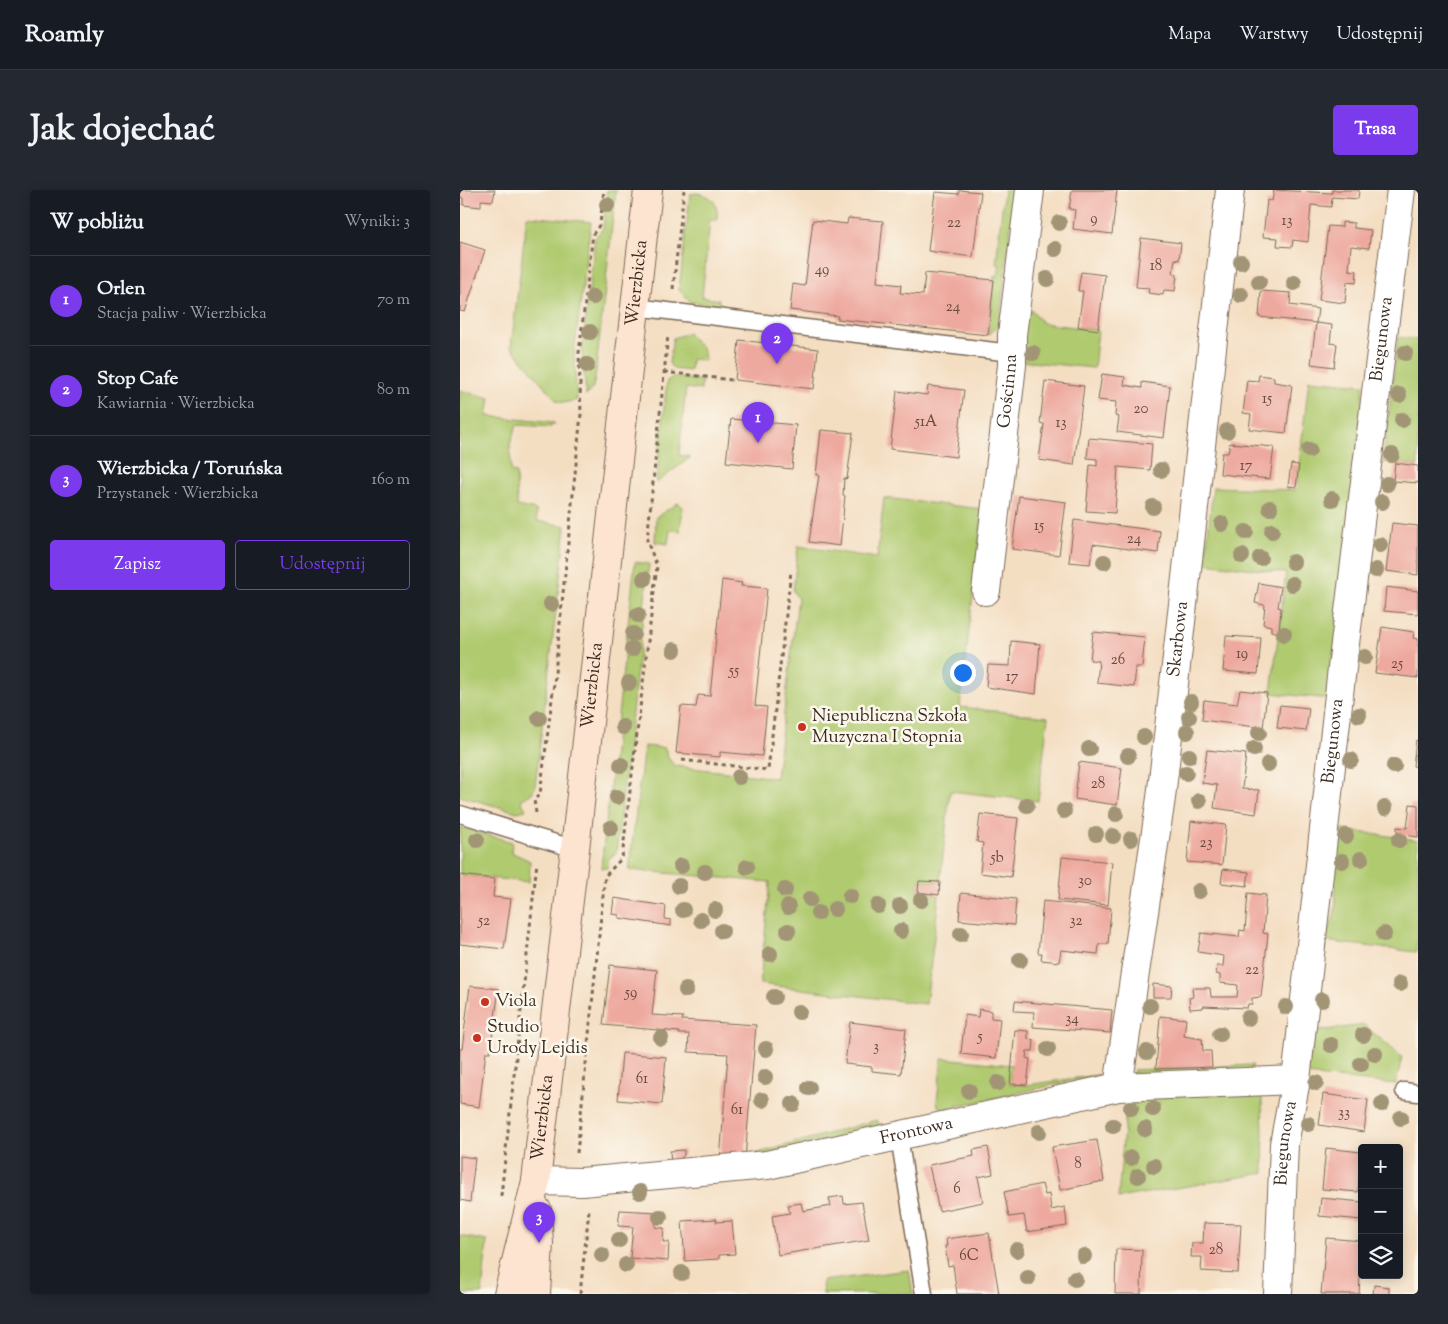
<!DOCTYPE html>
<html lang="pl">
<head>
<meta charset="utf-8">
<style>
	:root { --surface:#171b24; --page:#242831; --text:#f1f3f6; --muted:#9ea1a6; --line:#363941; --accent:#7c3aed }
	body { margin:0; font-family:"Sorts Mill Goudy",serif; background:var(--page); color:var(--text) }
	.controls { position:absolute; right:15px; bottom:15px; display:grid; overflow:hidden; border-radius:5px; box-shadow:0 2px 12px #0003 }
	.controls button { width:45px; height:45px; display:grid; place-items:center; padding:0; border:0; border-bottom:1px solid var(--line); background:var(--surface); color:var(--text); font:25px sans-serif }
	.you { position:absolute; left:502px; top:482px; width:18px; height:18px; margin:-12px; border:4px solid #fff; border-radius:50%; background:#1a73e8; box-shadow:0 0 0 8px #1a73e833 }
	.badge { display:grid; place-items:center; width:32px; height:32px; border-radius:50%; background:var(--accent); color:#fff; font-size:16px; font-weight:700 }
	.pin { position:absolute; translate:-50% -41px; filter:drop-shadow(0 1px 2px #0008) }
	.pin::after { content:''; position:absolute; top:26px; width:18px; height:15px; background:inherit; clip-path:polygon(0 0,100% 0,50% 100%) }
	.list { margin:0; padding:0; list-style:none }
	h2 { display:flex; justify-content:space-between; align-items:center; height:65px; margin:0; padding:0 20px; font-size:21px }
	h2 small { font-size:16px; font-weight:400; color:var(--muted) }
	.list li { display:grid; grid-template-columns:32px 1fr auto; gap:15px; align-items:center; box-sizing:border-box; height:90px; padding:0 20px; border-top:1px solid var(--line) }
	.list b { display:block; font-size:19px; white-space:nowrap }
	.list p { margin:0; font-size:16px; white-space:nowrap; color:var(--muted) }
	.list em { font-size:16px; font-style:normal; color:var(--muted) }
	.actions { display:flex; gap:10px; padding:15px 20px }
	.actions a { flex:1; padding:11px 0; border:1px solid var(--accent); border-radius:5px; text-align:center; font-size:18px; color:var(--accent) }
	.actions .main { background:var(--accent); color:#fff }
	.icon { flex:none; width:28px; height:28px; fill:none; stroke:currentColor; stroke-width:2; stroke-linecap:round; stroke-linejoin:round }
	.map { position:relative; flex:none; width:958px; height:1104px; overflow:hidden; border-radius:5px }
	header { display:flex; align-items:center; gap:30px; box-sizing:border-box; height:70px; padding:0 25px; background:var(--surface); border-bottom:1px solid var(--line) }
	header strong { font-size:24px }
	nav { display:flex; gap:28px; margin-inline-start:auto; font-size:18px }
	.intro { display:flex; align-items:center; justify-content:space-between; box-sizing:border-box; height:120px; padding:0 30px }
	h1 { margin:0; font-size:35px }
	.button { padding:12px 22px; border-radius:5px; background:var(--accent); color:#fff; font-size:18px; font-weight:700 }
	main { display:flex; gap:30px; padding:0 30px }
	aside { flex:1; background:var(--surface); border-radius:5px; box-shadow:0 2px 12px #0003 }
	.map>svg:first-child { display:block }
	.green { fill:#b0ca70; stroke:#767a47 }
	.building { fill:#eea99f }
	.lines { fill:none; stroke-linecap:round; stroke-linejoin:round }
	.lane-casing { stroke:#7c6957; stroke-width:19 }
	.street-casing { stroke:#7c6957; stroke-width:30 }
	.secondary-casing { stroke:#7c6957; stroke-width:30 }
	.path { stroke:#7c6957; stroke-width:3; stroke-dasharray:4 4; stroke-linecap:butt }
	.lane { stroke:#fff; stroke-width:16 }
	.street { stroke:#fff; stroke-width:28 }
	.secondary { stroke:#fde4d1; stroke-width:28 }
	.tree { fill:#a29576 }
	.poi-dot { fill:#c8321e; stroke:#fbf7ec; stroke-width:2 }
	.labels { text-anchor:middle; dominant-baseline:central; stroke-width:5; stroke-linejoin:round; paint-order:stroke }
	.number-label { font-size:15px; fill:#684a3e }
	.street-label { font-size:18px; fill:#3b2a1e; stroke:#fbf7ec }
	.poi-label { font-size:18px; fill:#3b2a1e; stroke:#fbf7ec; text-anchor:start }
</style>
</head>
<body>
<header>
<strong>Roamly</strong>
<nav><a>Mapa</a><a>Warstwy</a><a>Udostępnij</a></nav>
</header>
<div class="intro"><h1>Jak dojechać</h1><a class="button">Trasa</a></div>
<main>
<aside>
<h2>W pobliżu<small>Wyniki: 3</small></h2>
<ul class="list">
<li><span class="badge">1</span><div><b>Orlen</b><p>Stacja paliw · Wierzbicka</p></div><em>70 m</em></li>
<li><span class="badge">2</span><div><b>Stop Cafe</b><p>Kawiarnia · Wierzbicka</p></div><em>80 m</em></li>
<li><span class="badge">3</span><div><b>Wierzbicka / Toruńska</b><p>Przystanek · Wierzbicka</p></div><em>160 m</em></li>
</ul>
<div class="actions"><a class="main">Zapisz</a><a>Udostępnij</a></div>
</aside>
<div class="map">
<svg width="958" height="1104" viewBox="0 0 958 1104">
	<rect width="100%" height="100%" fill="#fbf7ec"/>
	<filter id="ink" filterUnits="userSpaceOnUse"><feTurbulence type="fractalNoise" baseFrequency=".02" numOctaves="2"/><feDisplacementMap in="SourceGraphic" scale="10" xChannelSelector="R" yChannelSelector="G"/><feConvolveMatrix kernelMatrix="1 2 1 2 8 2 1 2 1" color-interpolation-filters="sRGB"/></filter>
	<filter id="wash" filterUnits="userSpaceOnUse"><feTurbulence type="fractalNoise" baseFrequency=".0096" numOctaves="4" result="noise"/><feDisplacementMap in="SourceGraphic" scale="20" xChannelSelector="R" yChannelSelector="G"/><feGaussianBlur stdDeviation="1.12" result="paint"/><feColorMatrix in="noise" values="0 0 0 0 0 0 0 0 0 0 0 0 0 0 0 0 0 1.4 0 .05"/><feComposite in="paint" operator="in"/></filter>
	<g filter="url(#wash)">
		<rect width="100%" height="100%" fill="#f4dec2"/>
		<!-- green -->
		<path class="green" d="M147 0H156L135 188 133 197 126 206 122 161 135 48 143 38Z
			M544 0H555L540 127 537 137 528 145 534 86H538L540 75 536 74Z
			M237 3C254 6 258 14 257 30H250L242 107 259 110 260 115 230 112 219 100 230 4Z
			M67 26 131 32 114 164 117 210 103 213 97 211 51 157Z
			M566 119 573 121 582 133 638 140 634 178 560 171Z
			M228 143 242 158 245 170 232 169 230 181 213 179 209 173 213 148Z
			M938 147 958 150V276L923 272Z
			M213 187 242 190 241 200 226 198 219 265 231 267 196 293 207 191Z
			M849 190 904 195 870 509 811 503 826 383 745 373 753 297 836 300Z
			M0 200 30 208 27 226 94 233 91 237 57 235 50 254 51 281 56 283 57 316 76 320 77 331 106 336 75 597 72 603 61 610 66 620 57 622 0 606Z
			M424 308 523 319 500 517 588 527 578 611 490 601 480 692 459 691 458 702 479 705 466 814 300 794 310 692 169 680 184 556 205 558 208 568 215 576 316 588 338 408 333 401 338 356 417 368Z
			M218 313 223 317 220 341 210 340 208 354 195 352 196 327Z
			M175 372 189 374 156 663 148 669 147 678H141Z
			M0 637 52 652 51 662 70 671 69 692 0 685Z
			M876 639 958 650V739L956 762 863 751C882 715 875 712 872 675 872 663 875 650 876 639Z
			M904 835 942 867 936 894 846 885 851 842Z
			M482 868 552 875 550 894 567 895 644 884 484 919 478 916 477 910Z
			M793 875 789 884 676 885 673 880Z
			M800 904 802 909 804 983 658 1008 667 906Z
			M417 930 420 935 293 969 295 964Z
			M0 1046 27 1051 22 1104H0Z
			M449 1080 453 1104H363L362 1091Z"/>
		<g id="blocks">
			<!-- building -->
			<path class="building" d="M0 0H35L33 11 21 10V17L3 15V8L0 7Z
				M499 0 521 2 513 67 468 61 475 2 499 4Z
				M612 0H657L652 44 613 39 615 20 609 19Z
				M814 0 872 3V0H899L898 9 872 7 871 17 851 15 848 52 833 50 832 57 817 56 818 48 803 47 807 10 812 11Z
				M388 28 423 31 417 92 441 95 440 103 463 105 465 83 534 90 528 145 377 129 378 126 330 120 333 94 345 96 353 30 387 34Z
				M882 32 894 33V38L911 40 909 58 891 56 889 80 897 81 896 93 887 92 885 113 859 110 868 36 882 37Z
				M681 48 721 53 719 70 715 69 713 83 717 84 715 101 704 100 703 105 688 103 689 98 676 97Z
				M0 52 25 60 5 122 0 121Z
				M621 82 645 85 638 140 618 137 623 101H618Z
				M801 101 831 103 830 115 858 119 856 133 799 127Z
				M856 133 872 135 870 153 877 154 874 177 851 174Z
				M279 150 358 159 354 199 275 190Z
				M642 184 665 187 664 195 682 198V192L710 196 704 248 657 242 659 227 655 226 656 212 638 210Z
				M799 185 814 187V192L832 195 826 243 789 239 791 224 783 223 787 190 798 191Z
				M585 191 624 196 614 275 579 270 584 234 580 233Z
				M468 196 504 200 496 267 430 259 437 201 467 205Z
				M271 229 336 235 332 279 266 272Z
				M361 240 393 243 387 289 384 288 383 305 385 306 380 356 349 352 359 285H356Z
				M629 248 692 254 690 280 658 277 655 323 626 321 630 275 637 276V269L627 268Z
				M770 253 814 257 810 289 760 284 762 263H768Z
				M935 273 958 276V293L933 291Z
				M831 274 839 275 836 297 828 296Z
				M559 306 606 312 599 365 552 359Z
				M614 330 700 341 698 363 633 354 630 374 609 372Z
				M932 333 958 336V385L926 381Z
				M262 390 282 393 281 396 307 398 295 516 307 517 302 566 260 562V567L216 563 221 516 236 517 238 505 250 506Z
				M799 393 821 397 818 417 821 418 819 443 811 441V436L803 434 805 415 795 413Z
				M926 397 958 401V424L924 421Z
				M922 437 954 442 953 448 958 449V488L915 483Z
				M633 442 685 447 682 477H676L674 497 637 493 639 471 630 470Z
				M766 446 801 448 798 484 763 481Z
				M551 451 580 454 576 504 526 497 528 475 550 476Z
				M780 500 807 503 803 538 742 530 744 510 777 514Z
				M820 515 849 518 846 541 817 538Z
				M956 550 958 551V577L953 576Z
				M747 560 786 564 782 599 799 600 796 624 754 618 757 595 742 593Z
				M619 572 662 578 657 615 615 609Z
				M950 614 958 615V647L937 644V637L947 638Z
				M520 624 558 628 551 687 520 683 523 653 517 652Z
				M731 631 766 635 762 675 727 672Z
				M602 667 652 672 648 715 598 710Z
				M763 679 789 682 787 696 761 693Z
				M0 685 35 689 33 707 51 709 44 759 0 754Z
				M459 691 480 692 479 705 458 702Z
				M501 703 556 709 554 735 499 730Z
				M788 703 806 705 803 743 808 744 801 807 792 808V814H788L787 818 743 816V818L730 819 729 808 733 807 732 798H750L751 807H777L778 795 760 793V785L756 784 757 776H763L764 766 738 762 741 743 779 747 780 740 785 741Z
				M154 708 206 716 205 729 211 730V736L159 728V725L152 724Z
				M583 711 651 718 648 754H639L638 764 601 760 599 772 581 770 582 763H578Z
				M150 775 197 780 192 825 223 827 222 830 296 835 285 969 260 971 268 864 228 862 229 844H219V842L143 835Z
				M693 794 712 796 711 807H693Z
				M10 796 39 799 30 862H26L19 917 0 914V859H2Z
				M555 811 652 820 650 843 573 837 574 822 554 821Z
				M519 819 531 821V828L540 829 536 868 501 864 505 825 518 827Z
				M700 826 726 829 724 846 742 849 743 861H751L752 877 696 879Z
				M390 832 446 839 441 884 412 881V877L385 874Z
				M555 840 568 841V849L574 850 573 861H567L566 868 570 869 567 895 550 894Z
				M162 863 206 867 202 914 158 910Z
				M863 904 908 910 904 942 859 935Z
				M637 950 644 991 600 1000 592 957Z
				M528 957 533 984 518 987 523 1012 479 1021 469 975 514 966 513 960Z
				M866 958 901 962 898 1002 862 999Z
				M224 960V965L216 973 211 974 210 961Z
				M0 966 15 968 10 1012 0 1010Z
				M582 994 585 1005 589 1004 591 1020 605 1017 607 1036 567 1042 564 1025 549 1027 544 1002Z
				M383 1006 384 1014 402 1012 409 1050 318 1065 312 1026 330 1023 328 1015 341 1013 343 1021 371 1016 369 1008Z
				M861 1008 902 1012V1030L859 1026Z
				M160 1020 197 1022 195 1037 204 1038 203 1052H209L208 1071 170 1068 173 1037 158 1036Z
				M257 1029 256 1032 272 1031 275 1064 259 1065V1069L225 1071 222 1031Z
				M744 1033 781 1034 778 1083 741 1081 742 1067H731L732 1053H743Z
				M529 1043 539 1104H497L493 1075 488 1076 485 1056H487L486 1049Z
				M866 1048 902 1051 899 1104H861Z
				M656 1059 682 1060 681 1104H655Z
				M914 1095 929 1097V1104H913Z"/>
		</g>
	</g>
	<g filter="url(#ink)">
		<use href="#blocks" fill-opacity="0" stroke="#7c6957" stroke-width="1"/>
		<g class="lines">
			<!-- lane casing -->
			<g class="lane-casing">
				<path id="lane" d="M175 117 551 163
					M0 624 115 659
					M944 901 958 903
					M439 946 464 1104"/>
			</g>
			<!-- street casing -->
			<g class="street-casing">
				<g id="street">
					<path id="s1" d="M526 401 552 175V145L570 0"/>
					<path id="s2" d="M658 897 701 608 770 0"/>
					<path id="s3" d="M76 991 122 992 307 975 658 897 836 890"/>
					<path id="s4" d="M818 1104 824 954 836 890 882 478 941 0"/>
				</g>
			</g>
			<!-- secondary casing -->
			<g class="secondary-casing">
				<g id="secondary">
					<path id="s5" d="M48 1104 76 991 115 659 188 0"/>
					<path d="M76 1104 79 1053 77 1020"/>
				</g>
			</g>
			<!-- path -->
			<path class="path" d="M213 99 224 0
				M204 182 272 190
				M222 570 308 580 331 381
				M76 623 74 610 80 604 94 493 121 224 119 163 133 44 140 34 144 0
				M117 963 145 686 162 668 197 376 187 351 208 145
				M41 1006 77 672
				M120 1104 129 1020"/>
			<!-- lane -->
			<use href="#lane" class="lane"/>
			<!-- street -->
			<use href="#street" class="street"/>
			<!-- secondary -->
			<use href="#secondary" class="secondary"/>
		</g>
		<!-- trees -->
		<g class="tree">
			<circle cx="147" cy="15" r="8"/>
			<circle cx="599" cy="33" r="8"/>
			<circle cx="595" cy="59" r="8"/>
			<circle cx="781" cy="72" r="8"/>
			<circle cx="587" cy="89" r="8"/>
			<circle cx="799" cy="92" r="8"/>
			<circle cx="834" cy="93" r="8"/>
			<circle cx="781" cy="105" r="8"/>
			<circle cx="133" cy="107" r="8"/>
			<circle cx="130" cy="142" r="8"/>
			<circle cx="573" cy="163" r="8"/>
			<circle cx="945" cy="163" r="8"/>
			<circle cx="127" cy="175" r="8"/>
			<circle cx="939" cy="205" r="8"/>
			<circle cx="942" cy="230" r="8"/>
			<circle cx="767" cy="241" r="8"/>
			<circle cx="849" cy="260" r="8"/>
			<circle cx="932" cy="265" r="8"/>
			<circle cx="701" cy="280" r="8"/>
			<circle cx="927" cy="294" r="8"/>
			<circle cx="872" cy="309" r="8"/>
			<circle cx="922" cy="312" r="8"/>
			<circle cx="693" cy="317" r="8"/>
			<circle cx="810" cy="318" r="8"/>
			<circle cx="762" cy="334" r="8"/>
			<circle cx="812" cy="341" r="8"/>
			<circle cx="786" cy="342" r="8"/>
			<circle cx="920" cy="355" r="8"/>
			<circle cx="782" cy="366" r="8"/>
			<circle cx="800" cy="368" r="8"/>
			<circle cx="644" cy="372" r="8"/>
			<circle cx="833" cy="372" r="8"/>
			<circle cx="916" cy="380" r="8"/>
			<circle cx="184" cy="389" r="8"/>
			<circle cx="832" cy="394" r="8"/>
			<circle cx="91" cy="414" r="8"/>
			<circle cx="178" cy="425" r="8"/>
			<circle cx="173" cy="444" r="8"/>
			<circle cx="824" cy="444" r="8"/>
			<circle cx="172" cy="459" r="8"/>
			<circle cx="214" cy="460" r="8"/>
			<circle cx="905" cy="467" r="8"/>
			<circle cx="169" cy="493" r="8"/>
			<circle cx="731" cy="512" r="8"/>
			<circle cx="899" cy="525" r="8"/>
			<circle cx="729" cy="527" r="8"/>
			<circle cx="79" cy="528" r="8"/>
			<circle cx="163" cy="537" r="8"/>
			<circle cx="727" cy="542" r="8"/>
			<circle cx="799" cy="543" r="8"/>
			<circle cx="684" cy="547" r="8"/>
			<circle cx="629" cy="559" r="8"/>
			<circle cx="794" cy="559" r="8"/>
			<circle cx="668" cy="566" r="8"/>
			<circle cx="729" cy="566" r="8"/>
			<circle cx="891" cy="570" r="8"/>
			<circle cx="808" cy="574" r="8"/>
			<circle cx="161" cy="575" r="8"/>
			<circle cx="934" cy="576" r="8"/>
			<circle cx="726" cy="583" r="8"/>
			<circle cx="279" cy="587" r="8"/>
			<circle cx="157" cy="607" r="8"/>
			<circle cx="739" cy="611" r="8"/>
			<circle cx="567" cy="615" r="8"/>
			<circle cx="925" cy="618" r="8"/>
			<circle cx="604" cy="621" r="8"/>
			<circle cx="656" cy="624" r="8"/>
			<circle cx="151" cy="638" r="8"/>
			<circle cx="636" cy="644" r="8"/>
			<circle cx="653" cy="646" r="8"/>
			<circle cx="886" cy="646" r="8"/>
			<circle cx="671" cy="649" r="8"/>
			<circle cx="17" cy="650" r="8"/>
			<circle cx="939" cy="650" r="8"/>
			<circle cx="901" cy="669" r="8"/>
			<circle cx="882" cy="671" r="8"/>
			<circle cx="221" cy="676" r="8"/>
			<circle cx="287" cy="677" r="8"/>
			<circle cx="245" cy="682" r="8"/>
			<circle cx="219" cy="696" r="8"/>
			<circle cx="325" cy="700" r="8"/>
			<circle cx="739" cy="701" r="8"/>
			<circle cx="390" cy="706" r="8"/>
			<circle cx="350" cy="709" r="8"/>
			<circle cx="461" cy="710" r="8"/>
			<circle cx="418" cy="716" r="8"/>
			<circle cx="440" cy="716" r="8"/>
			<circle cx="328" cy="717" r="8"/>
			<circle cx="375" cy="719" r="8"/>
			<circle cx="223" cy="720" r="8"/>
			<circle cx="255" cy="720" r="8"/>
			<circle cx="358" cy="723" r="8"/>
			<circle cx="241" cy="730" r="8"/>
			<circle cx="262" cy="741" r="8"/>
			<circle cx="328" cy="741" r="8"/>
			<circle cx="441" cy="741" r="8"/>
			<circle cx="501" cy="744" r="8"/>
			<circle cx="924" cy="744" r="8"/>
			<circle cx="310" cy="764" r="8"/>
			<circle cx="560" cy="770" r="8"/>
			<circle cx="940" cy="794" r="8"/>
			<circle cx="226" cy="800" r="8"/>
			<circle cx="314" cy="807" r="8"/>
			<circle cx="862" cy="810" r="8"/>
			<circle cx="690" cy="816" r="8"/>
			<circle cx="826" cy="817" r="8"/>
			<circle cx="339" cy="822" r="8"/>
			<circle cx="788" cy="828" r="8"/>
			<circle cx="760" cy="844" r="8"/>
			<circle cx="903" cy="845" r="8"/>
			<circle cx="201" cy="848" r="8"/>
			<circle cx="871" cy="855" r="8"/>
			<circle cx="306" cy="859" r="8"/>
			<circle cx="588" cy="859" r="8"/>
			<circle cx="687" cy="862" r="8"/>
			<circle cx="915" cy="864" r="8"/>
			<circle cx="901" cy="874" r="8"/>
			<circle cx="305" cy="887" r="8"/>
			<circle cx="538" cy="893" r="8"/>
			<circle cx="856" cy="893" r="8"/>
			<circle cx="349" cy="898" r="8"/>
			<circle cx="509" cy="901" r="8"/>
			<circle cx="302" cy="910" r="8"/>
			<circle cx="333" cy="914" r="8"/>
			<circle cx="922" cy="914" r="8"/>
			<circle cx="671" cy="918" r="8"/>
			<circle cx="693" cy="919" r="8"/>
			<circle cx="941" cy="928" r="8"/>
			<circle cx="848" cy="934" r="8"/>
			<circle cx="653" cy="936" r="8"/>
			<circle cx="685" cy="939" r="8"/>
			<circle cx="579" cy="942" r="8"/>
			<circle cx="671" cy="968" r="8"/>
			<circle cx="694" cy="976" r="8"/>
			<circle cx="678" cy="986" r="8"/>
			<circle cx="180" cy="1002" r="8"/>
			<circle cx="200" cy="1027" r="8"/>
			<circle cx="159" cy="1050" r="8"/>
			<circle cx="557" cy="1060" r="8"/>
			<circle cx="142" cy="1065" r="8"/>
			<circle cx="624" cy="1066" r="8"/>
			<circle cx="166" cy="1075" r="8"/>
			<circle cx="222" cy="1083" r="8"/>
			<circle cx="568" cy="1088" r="8"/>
			<circle cx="615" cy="1089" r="8"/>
		</g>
	</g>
	<!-- markers -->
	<g class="poi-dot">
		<circle cx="342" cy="537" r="5"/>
		<circle cx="25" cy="812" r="5"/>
		<circle cx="17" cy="848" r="5"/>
	</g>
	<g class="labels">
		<!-- number labels -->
		<g class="number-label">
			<text x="634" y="29">9</text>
			<text x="827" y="31">13</text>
			<text x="494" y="33">22</text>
			<text x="696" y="76">18</text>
			<text x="362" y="80">49</text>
			<text x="493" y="117">24</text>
			<text x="807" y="209">15</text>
			<text x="681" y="219">20</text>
			<text x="466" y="232">51A</text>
			<text x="601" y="233">13</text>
			<text x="786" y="276">17</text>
			<text x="579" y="336">15</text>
			<text x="674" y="349">24</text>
			<text x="782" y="464">19</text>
			<text x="658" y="470">26</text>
			<text x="937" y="474">25</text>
			<text x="274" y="481">55</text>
			<text x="552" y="487">17</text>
			<text x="638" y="594">28</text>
			<text x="746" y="653">23</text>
			<text x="537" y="668">5b</text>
			<text x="625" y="691">30</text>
			<text x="24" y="731">52</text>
			<text x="616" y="731">32</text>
			<text x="792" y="780">22</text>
			<text x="171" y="803">59</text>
			<text x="612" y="829">34</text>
			<text x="520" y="847">5</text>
			<text x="416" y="857">3</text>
			<text x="182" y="889">61</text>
			<text x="277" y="920">61</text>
			<text x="884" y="923">33</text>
			<text x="618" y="974">8</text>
			<text x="497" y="999">6</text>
			<text x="756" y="1060">28</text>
			<text x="509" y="1066">6C</text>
		</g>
		<!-- street labels -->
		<g class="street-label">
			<text stroke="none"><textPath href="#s5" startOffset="1020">Wierzbicka</textPath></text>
			<text stroke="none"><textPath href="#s4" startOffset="961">Biegunowa</textPath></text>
			<text stroke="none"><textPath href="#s1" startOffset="201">Gościnna</textPath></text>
			<text stroke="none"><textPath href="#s2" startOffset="452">Skarbowa</textPath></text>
			<text stroke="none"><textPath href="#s5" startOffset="615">Wierzbicka</textPath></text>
			<text stroke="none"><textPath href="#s4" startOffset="556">Biegunowa</textPath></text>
			<text stroke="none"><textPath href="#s5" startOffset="180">Wierzbicka</textPath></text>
			<text stroke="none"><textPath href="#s3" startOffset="385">Frontowa</textPath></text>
			<text stroke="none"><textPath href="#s4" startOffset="151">Biegunowa</textPath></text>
		</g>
		<!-- poi labels -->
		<g class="poi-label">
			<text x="352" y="527">Niepubliczna Szkoła<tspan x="352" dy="21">Muzyczna I Stopnia</tspan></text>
			<text x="35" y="812">Viola</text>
			<text x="27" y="838">Studio<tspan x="27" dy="21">Urody Lejdis</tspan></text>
		</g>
	</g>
</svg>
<div class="controls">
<button>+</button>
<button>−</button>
<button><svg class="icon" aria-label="layers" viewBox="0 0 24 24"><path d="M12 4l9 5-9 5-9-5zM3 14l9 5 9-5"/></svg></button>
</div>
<div class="you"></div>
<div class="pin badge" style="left:298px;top:253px">1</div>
<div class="pin badge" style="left:317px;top:174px">2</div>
<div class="pin badge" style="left:79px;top:1053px">3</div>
</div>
</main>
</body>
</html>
